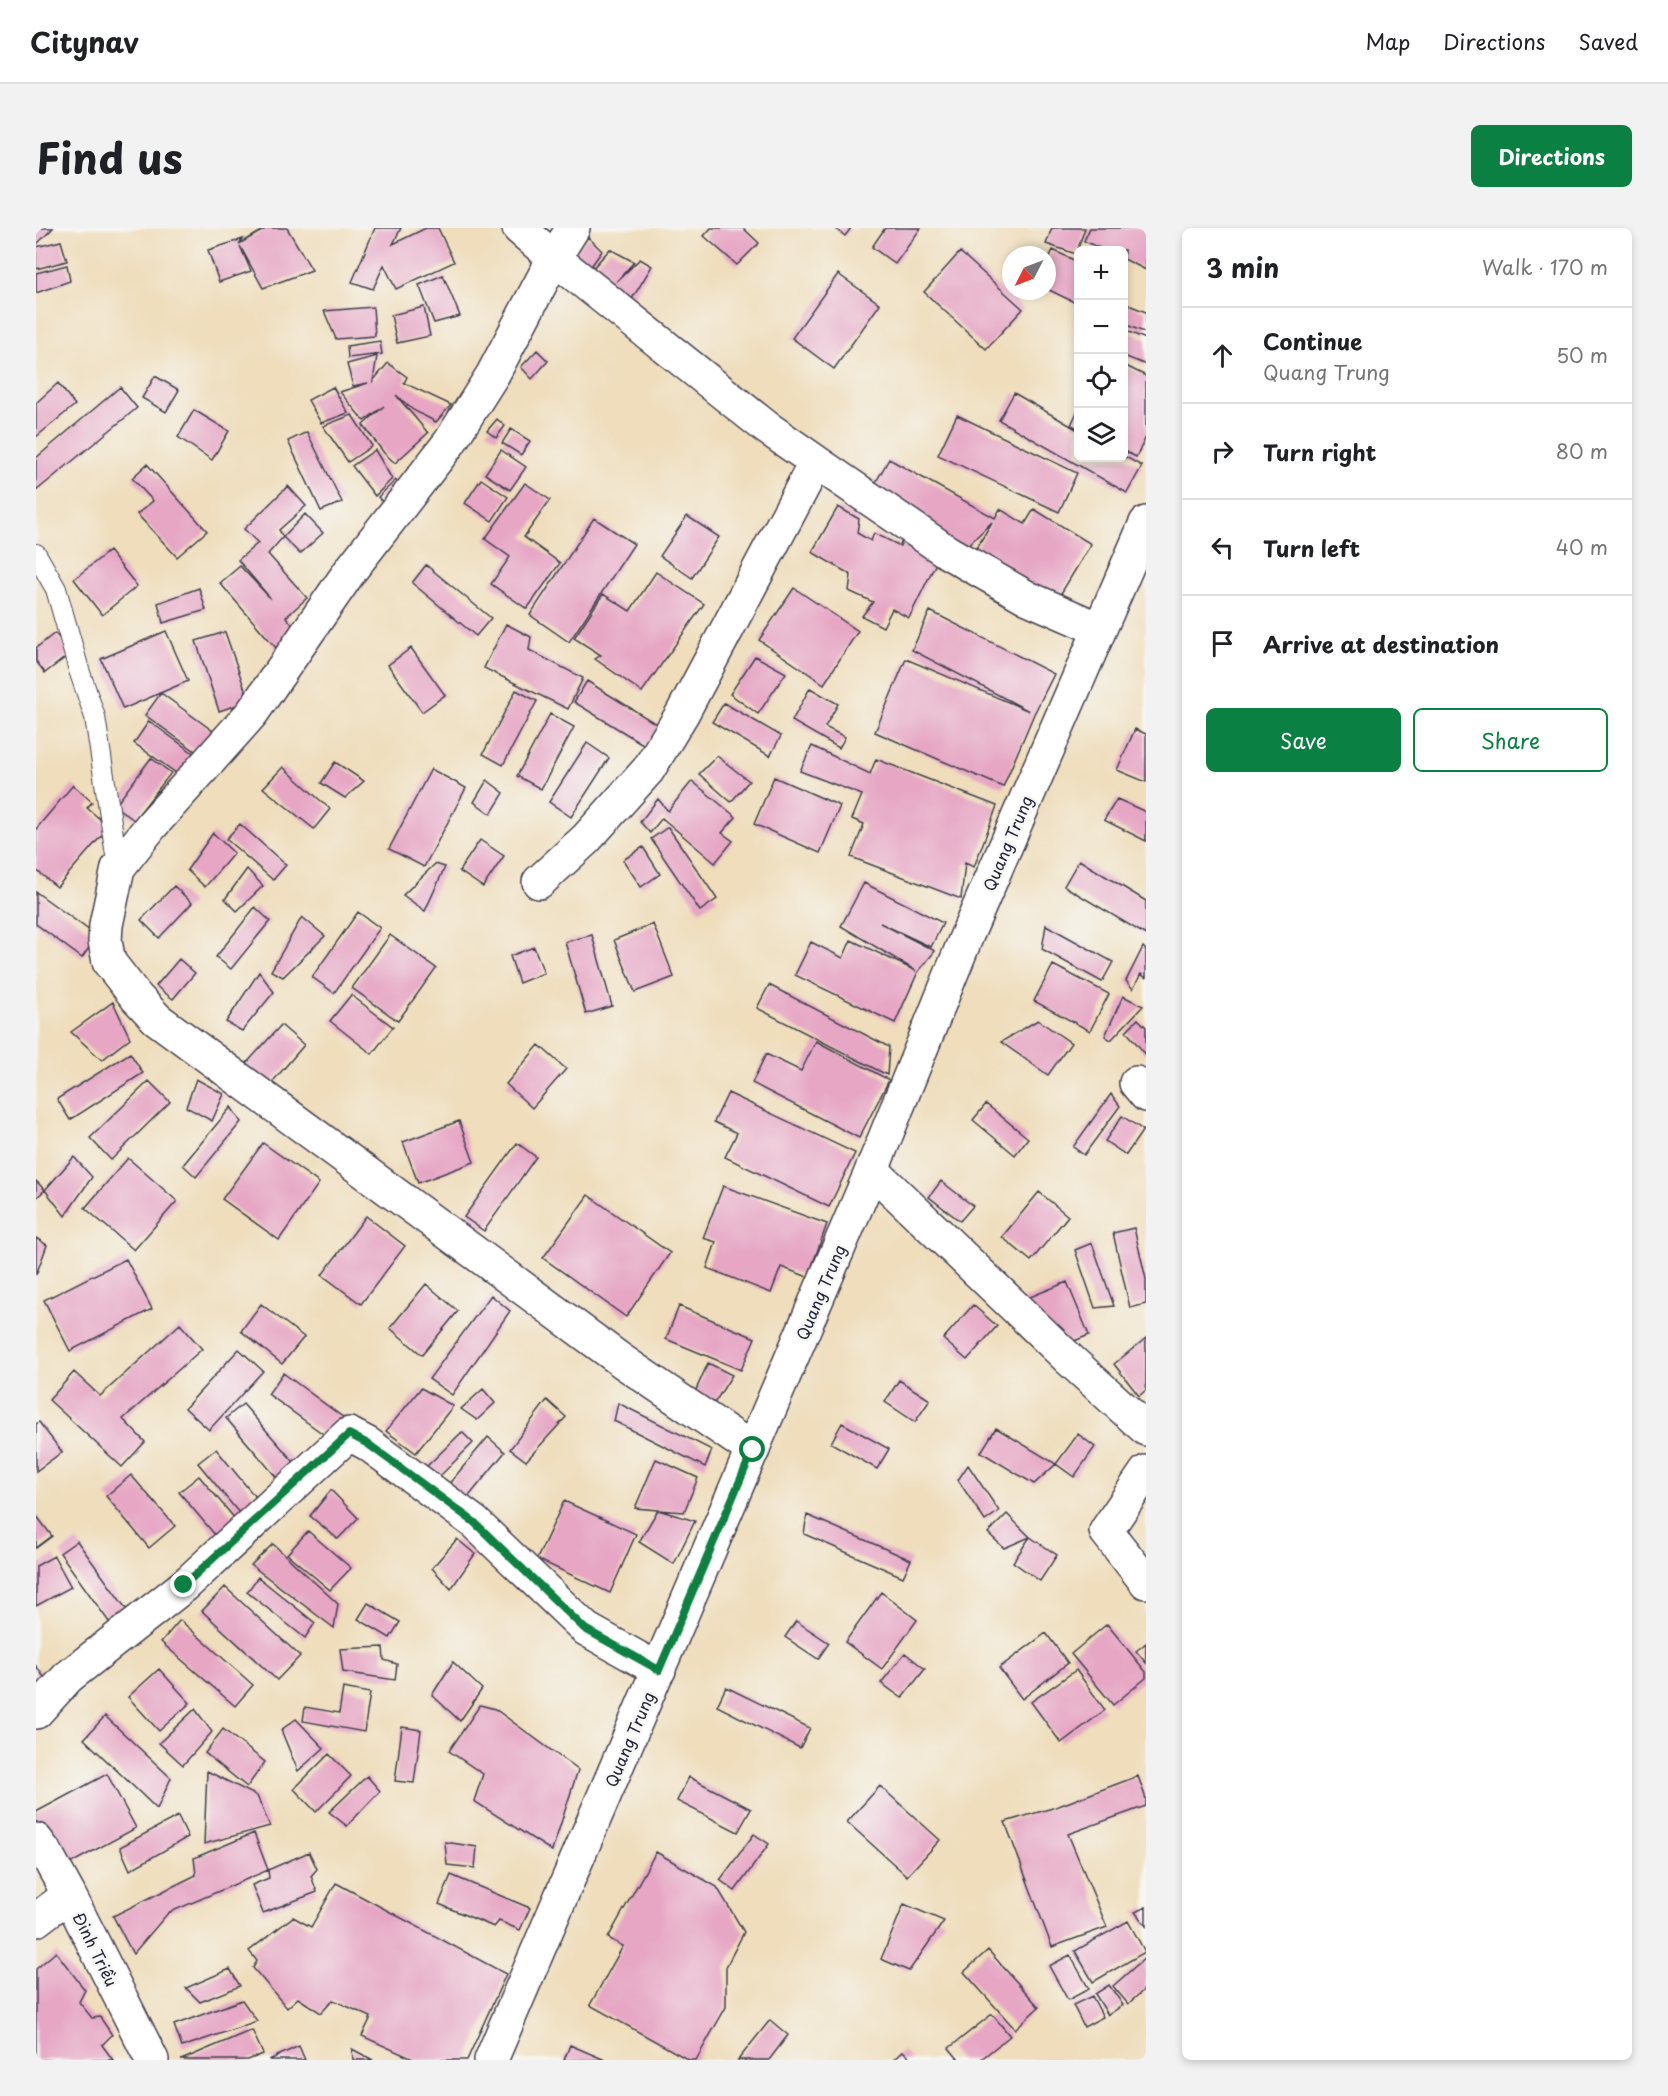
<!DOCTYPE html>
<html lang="en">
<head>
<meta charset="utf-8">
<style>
	:root { --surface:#fff; --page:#f2f2f2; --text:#202124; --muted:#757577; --line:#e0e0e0; --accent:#0b8043 }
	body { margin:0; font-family:"Playpen Sans",sans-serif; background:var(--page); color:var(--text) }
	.controls { position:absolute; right:18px; top:18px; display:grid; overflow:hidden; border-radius:9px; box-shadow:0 3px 9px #0003 }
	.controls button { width:54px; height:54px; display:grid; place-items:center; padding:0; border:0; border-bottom:2px solid var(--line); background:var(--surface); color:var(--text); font:30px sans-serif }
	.compass { position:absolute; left:966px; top:18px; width:54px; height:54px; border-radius:50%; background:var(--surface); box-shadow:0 3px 9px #0003; rotate:228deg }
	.stop { position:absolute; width:18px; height:18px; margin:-14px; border:4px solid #0b8043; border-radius:50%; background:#fff }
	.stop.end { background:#0b8043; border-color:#fff; box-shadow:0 2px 6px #0008 }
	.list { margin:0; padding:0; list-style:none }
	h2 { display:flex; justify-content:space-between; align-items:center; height:78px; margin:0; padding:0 24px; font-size:26px }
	h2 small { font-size:20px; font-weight:400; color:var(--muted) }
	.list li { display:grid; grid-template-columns:39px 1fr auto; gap:18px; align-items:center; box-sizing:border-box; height:96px; padding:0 24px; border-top:2px solid var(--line) }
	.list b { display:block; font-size:22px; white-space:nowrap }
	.list p { margin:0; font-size:20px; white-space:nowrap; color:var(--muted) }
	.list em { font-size:20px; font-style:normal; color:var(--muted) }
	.actions { display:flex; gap:12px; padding:18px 24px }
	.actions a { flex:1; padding:14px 0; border:2px solid var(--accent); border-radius:9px; text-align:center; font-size:21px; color:var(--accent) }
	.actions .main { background:var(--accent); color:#fff }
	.icon { flex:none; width:33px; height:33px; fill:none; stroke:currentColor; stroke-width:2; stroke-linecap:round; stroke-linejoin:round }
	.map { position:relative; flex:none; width:1110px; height:1832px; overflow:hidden; border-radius:9px }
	header { display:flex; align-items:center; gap:36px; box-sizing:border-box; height:84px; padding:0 30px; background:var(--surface); border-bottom:2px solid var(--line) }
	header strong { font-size:28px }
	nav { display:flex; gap:33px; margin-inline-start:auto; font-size:21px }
	.intro { display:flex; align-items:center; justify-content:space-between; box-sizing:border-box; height:144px; padding:0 36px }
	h1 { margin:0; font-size:42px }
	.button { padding:15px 27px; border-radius:9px; background:var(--accent); color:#fff; font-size:21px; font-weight:700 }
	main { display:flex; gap:36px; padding:0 36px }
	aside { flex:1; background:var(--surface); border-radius:9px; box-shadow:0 3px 9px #0003 }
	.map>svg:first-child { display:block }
	.building { fill:#e6a6c4 }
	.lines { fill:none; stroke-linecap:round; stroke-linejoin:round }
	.lane-casing { stroke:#413e4e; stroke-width:22 }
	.street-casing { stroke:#413e4e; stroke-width:36 }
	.primary-casing { stroke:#413e4e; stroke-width:36 }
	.lane { stroke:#fff; stroke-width:20 }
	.street { stroke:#fff; stroke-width:33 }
	.primary { stroke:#fff; stroke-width:33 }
	.route { stroke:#0b8043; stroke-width:8 }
	.labels { text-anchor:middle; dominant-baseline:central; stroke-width:5; stroke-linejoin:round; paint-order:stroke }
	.street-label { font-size:16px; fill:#22223b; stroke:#f6f6f2 }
</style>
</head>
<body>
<header>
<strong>Citynav</strong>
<nav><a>Map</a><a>Directions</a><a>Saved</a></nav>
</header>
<div class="intro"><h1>Find us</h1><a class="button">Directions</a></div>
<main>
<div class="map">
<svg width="1110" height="1832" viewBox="0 0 1110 1832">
	<rect width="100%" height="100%" fill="#f6f6f2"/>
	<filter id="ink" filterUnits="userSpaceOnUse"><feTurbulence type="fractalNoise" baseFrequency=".0167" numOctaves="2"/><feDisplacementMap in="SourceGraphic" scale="12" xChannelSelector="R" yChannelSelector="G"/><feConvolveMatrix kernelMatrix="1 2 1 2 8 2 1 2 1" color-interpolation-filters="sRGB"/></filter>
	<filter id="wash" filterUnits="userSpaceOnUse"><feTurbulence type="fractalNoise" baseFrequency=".008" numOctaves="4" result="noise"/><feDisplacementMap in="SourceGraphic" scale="24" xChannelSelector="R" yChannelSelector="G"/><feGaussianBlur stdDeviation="1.35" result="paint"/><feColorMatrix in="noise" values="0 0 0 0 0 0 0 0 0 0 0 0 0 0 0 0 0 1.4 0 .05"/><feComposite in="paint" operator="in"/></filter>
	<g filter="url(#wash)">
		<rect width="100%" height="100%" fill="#efddbb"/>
		<g id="blocks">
			<!-- building -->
			<path class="building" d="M0 0H17L0 17Z
				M231 0H251L276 42 227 60 204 18 215 43 183 54 172 22 207 11 203 16Z
				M339 0H365L357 16 390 0H402L418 34 360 61 348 37 337 61 316 54Z
				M675 0H707L723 15 701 37 668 8Z
				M799 0H815L809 8Z
				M849 0H885L859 36 836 19Z
				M1016 0H1049L1040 26 1010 16Z
				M1054 0H1110V42L1088 31V22H1068L1048 13Z
				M552 9 566 23 551 44 534 27Z
				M25 13 31 33 0 41V19Z
				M574 21 598 34 580 54 604 31 616 38 596 71 575 58 556 41Z
				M1017 22 1042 34V76L1011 61V35Z
				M924 24 987 81 950 121 888 64Z
				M31 37 34 53 0 65V45Z
				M802 46 844 76 798 141 756 110Z
				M407 47 424 88 398 95 383 57Z
				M1088 75 1110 84V105L1088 96Z
				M337 79 339 108 300 111 288 83Z
				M388 79 394 108 361 115 355 87Z
				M1088 102 1110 111V137L1088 128Z
				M344 113 346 126 312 130 311 118Z
				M501 122 512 133 496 151 485 139Z
				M341 128 337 153 352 135 371 149 368 155 415 177 400 194 377 182 360 167 392 205 359 235 348 225 327 197 348 178 328 193 304 164 332 155 317 158 311 136Z
				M1088 137 1110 148V209L1100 229 1088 223Z
				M119 148 143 162 130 184 106 170Z
				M22 155 39 177 0 209V175Z
				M84 159 101 180 0 263V230Z
				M297 159 312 185 285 195 272 172Z
				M978 165 1042 202V230H1088V228L1106 238 1091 265 963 192Z
				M158 182 193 203 176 232 142 209Z
				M1042 182V200L1035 197Z
				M316 187 336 218 312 234 287 198Z
				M921 187 1041 245 1023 284 902 227Z
				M461 191 469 198 460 210 451 203Z
				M475 201 494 213 485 227 466 215Z
				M271 204 306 274 285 283 252 213Z
				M339 222 356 251 339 268 316 238Z
				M465 222 490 239 474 262 449 246Z
				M853 231 959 290 964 281 989 296 998 281 1055 316 1018 377 937 326 956 294 927 322 832 268Z
				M111 236 171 303 141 329 101 286 117 273 96 250Z
				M445 251 472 269 456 293 429 275Z
				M360 252 368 261 349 277 342 269Z
				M489 255 514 272 488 309 524 335 491 381 455 356 474 329 449 311Z
				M252 258 270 278 243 302 247 309 269 286 287 305 264 326 247 309 232 326 271 370 250 389 261 402 241 421 184 355 204 338 235 371 202 332 222 315 208 301Z
				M802 279 823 291 821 305 835 313 838 305 864 318 866 312 901 333 873 390 856 381 847 399 826 388 837 374 813 363 815 347 776 324Z
				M651 288 683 309 656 350 624 328Z
				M558 290 598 316 533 414 494 387Z
				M73 323 101 358 66 387 38 351Z
				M390 337 455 390 440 408 376 355Z
				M620 344 668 376 606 464 559 431 565 427 538 410 567 366 594 383Z
				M163 360 170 382 127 395 122 375Z
				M758 360 822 403 788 456 723 412Z
				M894 383 1018 446 998 486 967 559 839 504 870 431 993 483 876 422Z
				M470 396 495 409 493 422 547 450 532 481 448 440Z
				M130 403 152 453 87 481 65 431Z
				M189 404 213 473 183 483 160 413Z
				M19 405 35 425 9 445 0 433V420Z
				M375 420 409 467 386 484 352 437Z
				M719 428 750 445 722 486 694 466Z
				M551 453 622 497 615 521 538 474Z
				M774 460 802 476 789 499 809 509 803 520 756 493Z
				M480 462 501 473 467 537 447 526Z
				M125 465 185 509 169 530 109 487Z
				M688 475 745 508 734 528 676 494Z
				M514 486 538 499 505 561 481 548Z
				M113 493 164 530 150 552 98 515Z
				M1099 501 1110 506V554L1081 542Z
				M551 515 573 530 535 589 513 574Z
				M776 518 834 546 840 531 961 578 938 639 929 635 925 671 815 629 828 596 816 591 826 567 764 543Z
				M681 528 713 553 695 574 663 546Z
				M115 530 135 545 98 592 79 578Z
				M299 534 328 553 309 570 285 555Z
				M247 539 294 581 278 601 227 560Z
				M395 541 430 560 388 639 353 621Z
				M738 549 804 578 784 625 718 596Z
				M451 552 468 565 455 586 438 574Z
				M656 553 700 589 686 605 697 613 679 635 626 590 614 605 604 594 622 571 632 583Z
				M37 557 56 574 51 580 73 599 21 659 0 642V601Z
				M1081 571 1110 584V613L1068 592Z
				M204 596 250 637 237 652 190 611Z
				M632 599 681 671 664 683 615 611Z
				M177 605 198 625 169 659 151 642Z
				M444 612 468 628 447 659 423 643Z
				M607 619 624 646 605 659 587 632Z
				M1043 632 1110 673V707L1028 658Z
				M399 636 409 639 389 683 367 667Z
				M211 641 227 658 201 683 189 671Z
				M828 655 907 695 895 719 844 695 899 723 882 744 859 795 759 747 775 714 807 730 815 712 880 743 805 698Z
				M138 658 156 675 123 710 105 692Z
				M0 664 61 708 46 730 0 696Z
				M219 679 234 693 195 741 180 729Z
				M322 684 344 700 298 765 276 749Z
				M266 689 289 708 247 749 235 743Z
				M617 696 638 749 599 764 578 712Z
				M1010 697 1077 734 1066 754 1006 721Z
				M354 707 400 740 362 793 316 760Z
				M556 707 576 778 550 786 529 714Z
				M498 719 508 745 483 755 474 728Z
				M1107 719 1110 722V750L1105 746 1097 761 1090 753Z
				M143 731 159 745 137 771 120 758Z
				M1017 737 1073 766 1054 803 998 773Z
				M223 744 238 764 206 803 190 794Z
				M733 757 853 819 851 847 721 780Z
				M315 767 357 799 336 826 294 793Z
				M1087 768 1107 778 1075 812 1069 808Z
				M77 774 94 810 66 832 35 804Z
				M1102 791 1110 799V827L1090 803Z
				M1002 792 1035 815 1012 847 965 814Z
				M245 797 268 817 233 858 209 837Z
				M780 813 853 852 823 910 716 855 730 826 765 843Z
				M503 817 530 841 496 880 470 856Z
				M94 825 107 845 34 892 21 871Z
				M160 851 188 866 176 893 150 879Z
				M113 853 134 874 75 932 54 910Z
				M692 865 819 925 793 979 689 929 701 905 678 894Z
				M1075 866 1084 878 1048 927 1037 919Z
				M950 876 992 910 979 927 937 892Z
				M195 879 205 894 160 949 147 937Z
				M1086 888 1107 902 1090 927 1069 913Z
				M423 893 438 934 382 955 367 914Z
				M227 915 283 955 243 1012 186 971Z
				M481 915 500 929 448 1003 428 989Z
				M38 929 56 949 29 988 9 962Z
				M92 930 141 973 98 1022 49 980Z
				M0 953 9 962 0 970Z
				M905 953 937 978 924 993 893 969Z
				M687 958 791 996 772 1049 745 1039 735 1065 671 1040 680 1014 667 1010Z
				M1003 964 1032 988 995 1033 966 1009Z
				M552 967 634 1025 590 1089 507 1030Z
				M330 988 369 1018 325 1076 286 1047Z
				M1098 1000 1110 1051V1076L1094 1080 1077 1005Z
				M0 1010 11 1017 0 1047Z
				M1056 1015 1078 1078 1059 1080 1039 1022Z
				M90 1031 116 1081 34 1123 8 1072Z
				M1031 1054 1053 1107 1026 1118 984 1073Z
				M390 1056 422 1083 386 1127 354 1100Z
				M455 1067 474 1083 416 1167 393 1151Z
				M225 1076 268 1109 246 1136 205 1103Z
				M937 1077 961 1098 931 1132 907 1111Z
				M643 1078 719 1110 705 1142 630 1111Z
				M144 1096 166 1121 87 1191 109 1214 86 1239 13 1172 38 1144 64 1168Z
				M1110 1110V1162L1103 1168 1078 1136Z
				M203 1121 227 1143 173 1202 149 1180Z
				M672 1135 696 1147 674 1182 655 1173Z
				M247 1145 312 1193 297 1213 232 1166Z
				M863 1152 894 1172 879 1194 849 1174Z
				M385 1160 417 1178 380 1225 350 1203Z
				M447 1161 459 1175 441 1192 425 1181Z
				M511 1172 530 1189 490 1233 474 1221Z
				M582 1175 676 1222 669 1239 578 1193Z
				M207 1176 265 1242 247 1257 190 1190Z
				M3 1194 26 1224 0 1243V1196Z
				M806 1195 853 1221 841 1241 795 1215Z
				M960 1200 1020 1236 998 1256 945 1224Z
				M426 1204 437 1215 397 1255 386 1243Z
				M1042 1206 1059 1219 1038 1249 1020 1236Z
				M452 1209 469 1224 425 1278 407 1263Z
				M180 1221 220 1270 203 1285 162 1235Z
				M620 1231 662 1250 648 1284 622 1282 659 1293 638 1336 603 1314 622 1282 599 1280Z
				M932 1237 963 1283 949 1293 922 1252Z
				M95 1247 139 1298 113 1320 70 1268Z
				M163 1248 200 1292 180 1308 143 1264Z
				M295 1262 322 1290 302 1311 274 1288Z
				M528 1273 600 1306 574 1365 501 1331Z
				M971 1286 994 1309 968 1320 952 1305Z
				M0 1287 16 1308 0 1320Z
				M771 1287 875 1332 867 1349 768 1306Z
				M272 1303 315 1340 294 1362 251 1326Z
				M994 1309 1021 1327 1004 1353 977 1334Z
				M421 1311 439 1326 415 1361 396 1340Z
				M41 1313 91 1382 73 1394 24 1325Z
				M237 1316 302 1376 298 1400 215 1337Z
				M18 1328 35 1359 0 1378V1338Z
				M222 1349 279 1395 269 1410 211 1364Z
				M189 1359 264 1428 241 1452 166 1383Z
				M845 1364 881 1392 846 1441 809 1414Z
				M332 1375 364 1394 354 1410 322 1391Z
				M144 1392 217 1457 199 1478 125 1414Z
				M760 1393 793 1415 782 1431 749 1409Z
				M1071 1396 1110 1444V1450L1077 1477 1035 1426Z
				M1010 1405 1032 1435 986 1471 963 1440Z
				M1110 1415V1435L1100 1423Z
				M347 1419 348 1432 361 1436 359 1452 307 1444 304 1421Z
				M869 1425 889 1441 866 1470 845 1455Z
				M417 1434 446 1461 424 1493 396 1467Z
				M0 1438 13 1456 0 1465Z
				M123 1441 154 1475 123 1503 92 1469Z
				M1040 1442 1069 1482 1025 1515 995 1474Z
				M690 1459 774 1500 764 1520 681 1478Z
				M307 1460 334 1465 328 1504 267 1493 269 1479 303 1485Z
				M444 1477 459 1481 542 1542 516 1623 438 1573 447 1546 413 1523Z
				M159 1481 176 1504 147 1537 123 1515Z
				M69 1488 135 1550 121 1581 48 1511Z
				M260 1491 288 1520 262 1543 245 1502Z
				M366 1499 385 1502 378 1555 359 1553Z
				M187 1501 229 1534 211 1559 169 1525Z
				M293 1526 315 1548 280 1584 258 1561Z
				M171 1543 221 1568 234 1598 168 1616Z
				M71 1546 100 1600 26 1640 0 1592V1584Z
				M331 1548 344 1563 311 1598 293 1584Z
				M1102 1548 1110 1571V1578L1032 1606 1071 1699 1016 1719 969 1594 1020 1579Z
				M653 1549 715 1581 702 1604 641 1573Z
				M844 1558 904 1612 871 1648 811 1594Z
				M142 1588 152 1609 94 1642 84 1619Z
				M218 1605 232 1642 273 1624 281 1641 275 1648 281 1664 227 1685 216 1657 233 1650 232 1642 132 1685 97 1726 77 1688 160 1647 158 1630Z
				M718 1606 733 1616 699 1663 684 1652Z
				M409 1614 441 1619 439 1640 411 1637Z
				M620 1624 681 1659 708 1704 690 1739V1779L660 1832H653L554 1777 587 1718 572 1710Z
				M415 1647 494 1680 484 1702 463 1693 458 1699 403 1676Z
				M300 1655 470 1746 431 1832H379L326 1808 335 1789 297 1772 285 1785 262 1770 251 1780 217 1740 221 1733 213 1723 257 1689 275 1699Z
				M868 1676 908 1693 873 1743 845 1731Z
				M1110 1679V1698L1099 1684Z
				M1092 1693 1109 1724 1057 1754 1039 1723Z
				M952 1722 1003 1779 979 1801 928 1744Z
				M20 1724 49 1762 43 1774 56 1790 64 1789 76 1807 66 1817 77 1832H0V1741Z
				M1034 1727 1053 1761 1032 1772 1013 1738Z
				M1110 1729V1760L1092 1776 1077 1758Z
				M194 1741 204 1758 164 1774 150 1760Z
				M1073 1757 1087 1777 1072 1787 1059 1766Z
				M1056 1768 1067 1789 1048 1799 1037 1777Z
				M206 1772 221 1793 146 1819 138 1797Z
				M956 1786 974 1808 944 1832H923L913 1820Z
				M734 1792 752 1807 733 1832H702Z
				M216 1802 227 1826 212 1832H145Z
				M534 1817 569 1832H528Z
				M263 1818 269 1832H233Z
				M316 1821 337 1832H317Z
				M867 1823 876 1832H857Z"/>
		</g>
	</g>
	<g filter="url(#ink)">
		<use href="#blocks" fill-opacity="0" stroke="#413e4e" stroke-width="1.5"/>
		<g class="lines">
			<!-- lane casing -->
			<g class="lane-casing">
				<path id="lane" d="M0 326 20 361 43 442 59 489 82 640"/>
			</g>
			<!-- street casing -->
			<g class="street-casing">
				<path id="street" d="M483 0 518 30 730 199 780 234 913 325 992 370 1063 401
					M537 0 518 30 457 146 414 214 314 343 216 485 115 598 82 640 70 697 69 713 73 734 101 770 121 791 586 1133 717 1222
					M503 654 550 611 612 542 646 486 780 234
					M1100 855 1110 867
					M836 942 1034 1132 1110 1201
					M1110 1244 1070 1303 1110 1354
					M0 1484 32 1449 149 1357 313 1206 332 1216 438 1294 550 1401 623 1442
					M0 1612 11 1627 33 1667 116 1832
					M0 1692 33 1667"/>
			</g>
			<!-- primary casing -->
			<g class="primary-casing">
				<path id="primary" d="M455 1832 836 942 931 707 1110 295"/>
			</g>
			<!-- lane -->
			<use href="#lane" class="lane"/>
			<!-- street -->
			<use href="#street" class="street"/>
			<!-- primary -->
			<use href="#primary" class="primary"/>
		</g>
	</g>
	<g class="lines" filter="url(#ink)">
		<!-- route -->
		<path class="route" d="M148 1357 313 1206 332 1216 438 1294 549 1401 623 1442 717 1222"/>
	</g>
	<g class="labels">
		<!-- street labels -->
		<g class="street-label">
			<text transform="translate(971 615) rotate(-67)">Quang Trung</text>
			<text transform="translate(784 1064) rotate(-67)">Quang Trung</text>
			<text transform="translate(593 1511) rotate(-67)">Quang Trung</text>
			<text transform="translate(60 1721) rotate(64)">Đinh Triều</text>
		</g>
	</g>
</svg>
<div class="controls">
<button>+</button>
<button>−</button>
<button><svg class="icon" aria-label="locate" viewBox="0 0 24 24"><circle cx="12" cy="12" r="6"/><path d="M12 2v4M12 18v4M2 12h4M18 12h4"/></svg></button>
<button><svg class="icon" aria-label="layers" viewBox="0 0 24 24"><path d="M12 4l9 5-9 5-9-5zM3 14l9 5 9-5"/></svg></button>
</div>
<svg class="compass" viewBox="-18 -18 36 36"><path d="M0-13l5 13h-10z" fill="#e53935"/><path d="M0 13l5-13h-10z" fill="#757577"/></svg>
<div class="stop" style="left:717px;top:1222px"></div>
<div class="stop end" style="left:148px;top:1357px"></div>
</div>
<aside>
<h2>3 min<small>Walk · 170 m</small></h2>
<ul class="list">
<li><svg class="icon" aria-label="ahead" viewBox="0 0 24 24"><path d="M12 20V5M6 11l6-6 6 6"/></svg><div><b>Continue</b><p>Quang Trung</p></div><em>50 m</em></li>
<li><svg class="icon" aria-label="right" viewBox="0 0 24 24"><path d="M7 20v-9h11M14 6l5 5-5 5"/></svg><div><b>Turn right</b></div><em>80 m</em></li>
<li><svg class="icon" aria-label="left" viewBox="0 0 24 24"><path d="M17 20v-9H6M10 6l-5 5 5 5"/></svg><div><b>Turn left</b></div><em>40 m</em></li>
<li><svg class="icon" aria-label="arrive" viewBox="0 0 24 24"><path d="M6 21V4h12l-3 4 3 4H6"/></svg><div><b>Arrive at destination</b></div></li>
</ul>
<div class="actions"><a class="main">Save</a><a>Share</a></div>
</aside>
</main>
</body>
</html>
